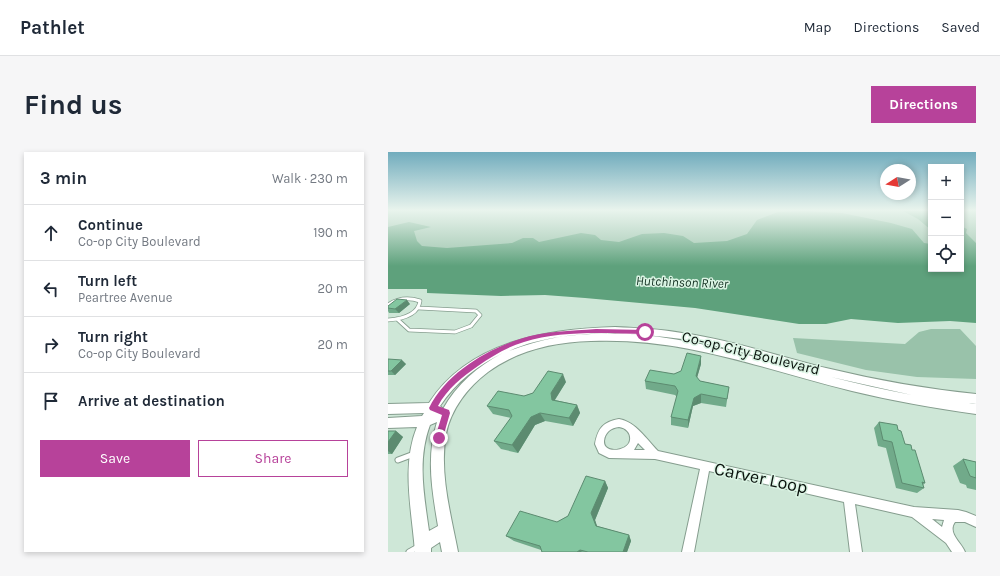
<!DOCTYPE html>
<html lang="en">
<head>
<meta charset="utf-8">
<style>
	:root { --surface:#fff; --page:#f6f6f7; --text:#1f2937; --muted:#747a83; --line:#e0e1e3; --accent:#b7429a }
	body { margin:0; font-family:Karla,sans-serif; background:var(--page); color:var(--text) }
	.controls { position:absolute; right:12px; top:12px; display:grid; overflow:hidden; border-radius:0px; box-shadow:0 2px 6px #0003 }
	.controls button { width:36px; height:36px; display:grid; place-items:center; padding:0; border:0; border-bottom:1px solid var(--line); background:var(--surface); color:var(--text); font:20px sans-serif }
	.compass { position:absolute; left:492px; top:12px; width:36px; height:36px; border-radius:50%; background:var(--surface); box-shadow:0 2px 6px #0003; rotate:259deg }
	.stop { position:absolute; width:12px; height:12px; margin:-9px; border:3px solid #b7429a; border-radius:50%; background:#fff }
	.stop.end { background:#b7429a; border-color:#fff; box-shadow:0 1px 4px #0008 }
	.list { margin:0; padding:0; list-style:none }
	h2 { display:flex; justify-content:space-between; align-items:center; height:52px; margin:0; padding:0 16px; font-size:17px }
	h2 small { font-size:13px; font-weight:400; color:var(--muted) }
	.list li { display:grid; grid-template-columns:26px 1fr auto; gap:12px; align-items:center; box-sizing:border-box; height:56px; padding:0 16px; border-top:1px solid var(--line) }
	.list b { display:block; font-size:15px; white-space:nowrap }
	.list p { margin:0; font-size:13px; white-space:nowrap; color:var(--muted) }
	.list em { font-size:13px; font-style:normal; color:var(--muted) }
	.actions { display:flex; gap:8px; padding:12px 16px }
	.actions a { flex:1; padding:9px 0; border:1px solid var(--accent); border-radius:0px; text-align:center; font-size:14px; color:var(--accent) }
	.actions .main { background:var(--accent); color:#fff }
	.icon { flex:none; width:22px; height:22px; fill:none; stroke:currentColor; stroke-width:2; stroke-linecap:round; stroke-linejoin:round }
	.map { position:relative; flex:none; width:588px; height:400px; overflow:hidden; border-radius:0px }
	header { display:flex; align-items:center; gap:24px; box-sizing:border-box; height:56px; padding:0 20px; background:var(--surface); border-bottom:1px solid var(--line) }
	header strong { font-size:19px }
	nav { display:flex; gap:22px; margin-inline-start:auto; font-size:14px }
	.intro { display:flex; align-items:center; justify-content:space-between; box-sizing:border-box; height:96px; padding:0 24px }
	h1 { margin:0; font-size:28px }
	.button { padding:10px 18px; border-radius:0px; background:var(--accent); color:#fff; font-size:14px; font-weight:700 }
	main { display:flex; gap:24px; padding:0 24px }
	aside { flex:1; background:var(--surface); border-radius:0px; box-shadow:0 2px 6px #0003 }
	.map>svg:first-child { display:block }
	.green { fill:#99c2aa }
	.water { fill:#5ea17c }
	.lines { fill:none; stroke-linecap:round; stroke-linejoin:round }
	.lane-far1-casing { stroke:#859d8e; stroke-width:4.5 }
	.lane-casing { stroke:#859d8e; stroke-width:7 }
	.street-casing { stroke:#859d8e; stroke-width:2 }
	.secondary-casing { stroke:#859d8e; stroke-width:2 }
	.lane-far1 { stroke:#fff; stroke-width:3 }
	.lane { stroke:#fff; stroke-width:5 }
	.street { fill:#fff; fill-rule:evenodd }
	.secondary { fill:#fff; fill-rule:evenodd }
	.wall { fill:#71aa8a }
	.shaded-wall { fill:#5c8b70 }
	.building { fill:#83c6a0; stroke:#5c8b70 }
	.route { fill:#b7429a }
	.labels { text-anchor:middle; dominant-baseline:central; stroke-width:3; stroke-linejoin:round; paint-order:stroke }
	.far-water-label { font-size:13px; font-style:italic; fill:#123021; stroke:#dbf4e4 }
	.street-label { font-size:15px; fill:#0b130e; stroke:#dbf4e4 }
	.near-street-label { font-size:18px; fill:#0b130e; stroke:#dbf4e4 }
</style>
</head>
<body>
<header>
<strong>Pathlet</strong>
<nav><a>Map</a><a>Directions</a><a>Saved</a></nav>
</header>
<div class="intro"><h1>Find us</h1><a class="button">Directions</a></div>
<main>
<aside>
<h2>3 min<small>Walk · 230 m</small></h2>
<ul class="list">
<li><svg class="icon" aria-label="ahead" viewBox="0 0 24 24"><path d="M12 20V5M6 11l6-6 6 6"/></svg><div><b>Continue</b><p>Co-op City Boulevard</p></div><em>190 m</em></li>
<li><svg class="icon" aria-label="left" viewBox="0 0 24 24"><path d="M17 20v-9H6M10 6l-5 5 5 5"/></svg><div><b>Turn left</b><p>Peartree Avenue</p></div><em>20 m</em></li>
<li><svg class="icon" aria-label="right" viewBox="0 0 24 24"><path d="M7 20v-9h11M14 6l5 5-5 5"/></svg><div><b>Turn right</b><p>Co-op City Boulevard</p></div><em>20 m</em></li>
<li><svg class="icon" aria-label="arrive" viewBox="0 0 24 24"><path d="M6 21V4h12l-3 4 3 4H6"/></svg><div><b>Arrive at destination</b></div></li>
</ul>
<div class="actions"><a class="main">Save</a><a>Share</a></div>
</aside>
<div class="map">
<svg width="588" height="400" viewBox="0 0 588 400">
	<rect width="100%" height="100%" fill="#cee7d7"/>
	<!-- green -->
	<path class="green" d="M0 58H531L543 75V113L0 100Z
		M573 58H588V98L573 88Z
		M543 177H572L588 194V227L529 225 478 218 409 201 405 186 517 192 531 180Z"/>
	<!-- water -->
	<path class="water" d="M543 58V78L530 67 515 59Z
		M415 59 454 61 503 71 524 77 536 91 543 92V117H573V74L579 77 578 81 588 91V171L562 169 510 171 463 167 438 172H411L307 156 197 146 157 143 113 144 39 141V137H0V75L21 70 43 75 26 79 29 89 34 94 59 96 124 91 135 86H145L151 90 193 81 207 83 213 88 231 90 254 82 276 81 295 84 306 91 339 89 359 82 369 68 390 60Z"/>
	<g class="lines">
		<!-- lane-far1 casing -->
		<g class="lane-far1-casing">
			<path id="lane-far1" d="M0 153C10 146 20 145 32 149 30 164 13 167 0 168
				M9 167 21 178 67 180 83 174 92 163 88 159 31 156"/>
		</g>
		<!-- lane casing -->
		<g class="lane-casing">
			<path id="lane" d="M10 308 26 302
				M21 400 30 395"/>
		</g>
		<!-- street casing -->
		<g class="street-casing">
			<path id="street" d="M231 267C248 270 258 287 270 299L526 355 570 358 578 360 588 364V375L577 370H567C559 381 573 390 577 400H564L558 391 524 365 467 352 474 400H462L456 350 321 319 306 400H294L312 317 267 307 221 306 211 301 207 292C210 276 215 270 231 267ZM231 275C238 276 243 281 242 288 241 297 224 301 218 295 216 293 216 291 216 289 217 280 223 276 231 275ZM250 291 257 298H246ZM544 367 556 368 554 375Z"/>
		</g>
		<!-- secondary casing -->
		<g class="secondary-casing">
			<path id="secondary" d="M227 175C249 176 272 177 294 181 343 188 390 204 438 216 488 228 538 237 588 242V252L553 247 588 252V262C546 256 505 249 464 239 375 217 296 185 203 189 166 190 130 198 100 220 80 235 63 257 58 282 51 321 63 363 70 400H54L52 390 43 396V400H27C24 359 13 314 29 275L0 276V266L34 264 36 261 0 262V252L41 251C81 189 159 177 227 175ZM227 181C249 182 272 184 294 187 342 195 388 210 435 223 334 197 224 158 121 199 154 184 191 182 227 181ZM115 201C90 214 69 232 55 257L52 254C68 230 90 213 115 201ZM443 225 524 243C497 238 470 232 443 225ZM49 270C38 304 44 339 50 374L41 379C36 343 29 308 42 273Z"/>
		</g>
		<!-- lane-far1 -->
		<use href="#lane-far1" class="lane-far1"/>
		<!-- lane -->
		<use href="#lane" class="lane"/>
		<!-- street -->
		<use href="#street" class="street"/>
		<!-- secondary -->
		<use href="#secondary" class="secondary"/>
	</g>
	<!-- wall -->
	<path class="wall" d="M22 152 11 161H1L0 159V154Z
		M0 207 18 212 7 223H0Z
		M313 212 309 226 312 229 341 235 338 255 313 251 305 254 300 276 283 273V265L289 245 287 243 258 237 257 229 286 222Z
		M178 230 167 248 189 253 192 261 185 274 157 269 147 273 130 301 113 297 106 289 123 266 105 262 99 254 136 244Z
		M491 270 510 278 517 292 524 298 537 331 535 333 536 336 529 341 508 336 498 296 490 294 486 276Z
		M0 279H8L15 285 4 302H0Z
		M575 307 588 310V338L579 336 578 333 572 331 565 314Z
		M217 329 220 336 207 368 209 374 241 383 243 389 239 400H154L153 398 126 389 118 384 169 370 180 364Z"/>
	<!-- shaded-wall -->
	<path class="shaded-wall" d="M19 148 22 152 11 161 7 157Z
		M313 204V212L307 232 308 224Z
		M14 208 18 212 7 223 3 219Z
		M175 222 178 230 166 249 164 248 163 241Z
		M313 242V251L305 254 300 276V268L306 246Z
		M189 253 192 261 185 274 181 266Z
		M152 261 157 269 147 273 130 301 124 293 143 265Z
		M8 279 15 285 4 302 0 299V290Z
		M217 329 220 336 207 368 211 380 208 374 203 361Z
		M241 383 243 389 239 400H235Z
		M192 398 194 400H189Z"/>
	<!-- building -->
	<path class="building" d="M9 147 19 148 7 157 0 156V154Z
		M299 201 313 204 308 224 312 229 341 235 339 247 313 242 306 246 300 268 283 265 290 239 287 234 257 229 262 218 286 222 293 219Z
		M0 207 14 208 3 219H0Z
		M160 219 175 222 163 241 164 248 189 253 181 266 152 261 143 265 124 293 106 289 124 264 121 258 99 254 110 239 136 244 145 241Z
		M491 270 509 273 510 278 513 279 517 292 523 293 524 298H527L537 331 534 330 536 336 514 331 504 290 495 288Z
		M0 279H8L0 290Z
		M575 307 588 310V326L582 324Z
		M198 324 217 329 203 361 208 374 241 383 235 400H200L192 398 189 400H154L152 394 118 384 132 359 169 370 180 364Z"/>
	<!-- sky -->
	<linearGradient id="sky" x2="0" y2="1"><stop stop-color="#71acbd"/><stop offset="0.51" stop-color="#e9f4ed"/><stop offset="1" stop-color="#e9f4ed" stop-opacity="0"/></linearGradient>
	<rect width="588" height="114" fill="url(#sky)"/>
	<!-- route -->
	<path class="route" d="M208 177 257 178 260 180 257 182C218 181 173 178 136 190 119 195 104 204 90 214 74 225 59 237 50 254L61 258 62 261 54 289H48L47 286 54 263 42 258 41 256C58 222 96 199 132 187 156 179 183 179 208 177Z"/>
	<g class="labels">
		<!-- far-water labels -->
		<g class="far-water-label">
			<text transform="translate(294 130) rotate(2)">Hutchinson River</text>
		</g>
		<!-- street labels -->
		<g class="street-label">
			<text transform="translate(363 201) rotate(14)">Co-op City Boulevard</text>
		</g>
		<!-- near-street labels -->
		<g class="near-street-label">
			<text transform="translate(373 326) rotate(12)">Carver Loop</text>
		</g>
	</g>
</svg>
<div class="controls">
<button>+</button>
<button>−</button>
<button><svg class="icon" aria-label="locate" viewBox="0 0 24 24"><circle cx="12" cy="12" r="6"/><path d="M12 2v4M12 18v4M2 12h4M18 12h4"/></svg></button>
</div>
<svg class="compass" viewBox="-18 -18 36 36"><path d="M0-13l5 13h-10z" fill="#e53935"/><path d="M0 13l5-13h-10z" fill="#747a83"/></svg>
<div class="stop" style="left:257px;top:180px"></div>
<div class="stop end" style="left:51px;top:286px"></div>
</div>
</main>
</body>
</html>
